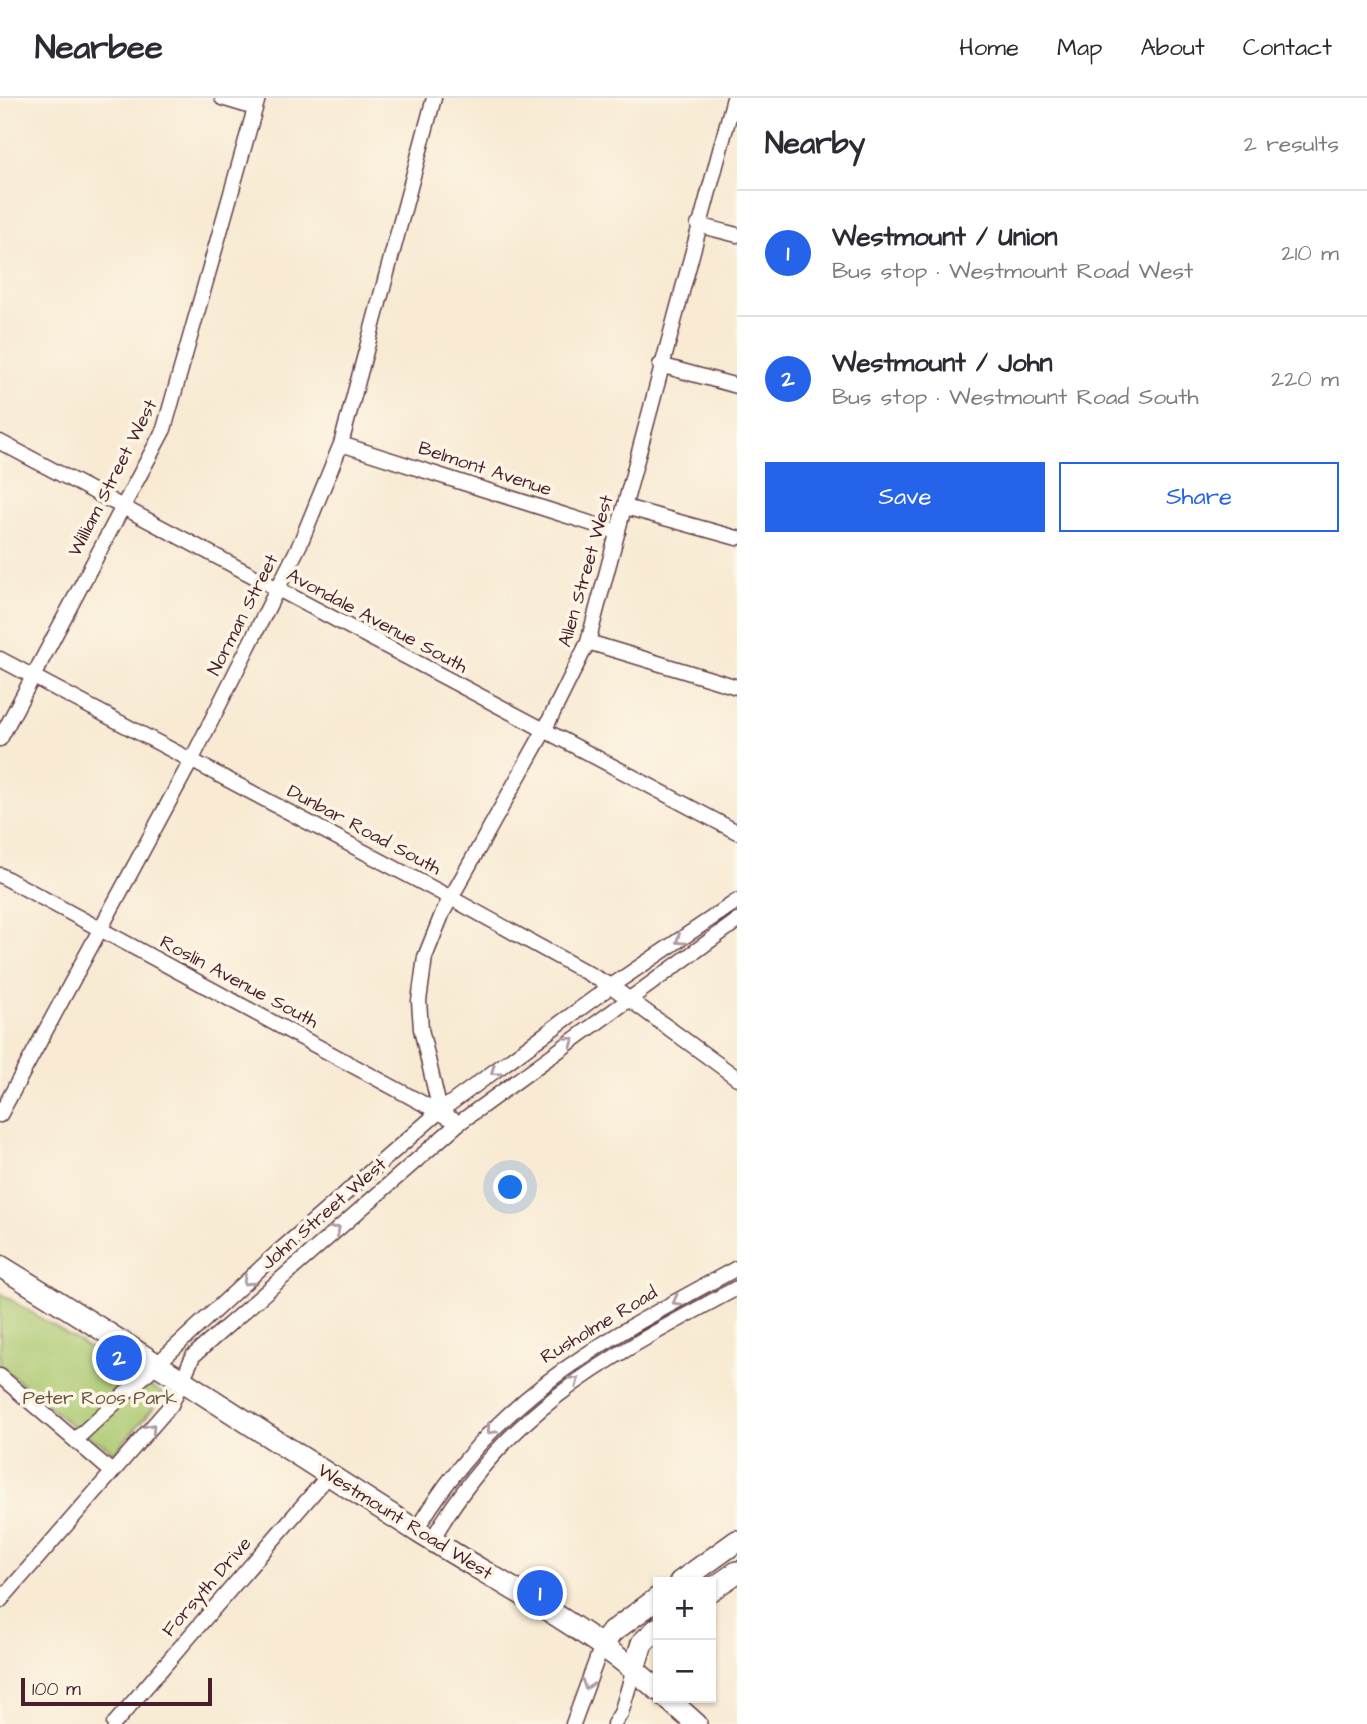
<!DOCTYPE html>
<html lang="en">
<head>
<meta charset="utf-8">
<style>
	:root { --surface:#fff; --page:#f7f7f7; --text:#2b2b33; --muted:#7c7c81; --line:#e1e1e2; --accent:#2563eb }
	body { margin:0; font-family:"Architects Daughter",sans-serif; background:var(--page); color:var(--text) }
	.controls { position:absolute; right:21px; bottom:21px; display:grid; overflow:hidden; border-radius:0px; box-shadow:0 2px 5px #0004 }
	.controls button { width:63px; height:63px; display:grid; place-items:center; padding:0; border:0; border-bottom:2px solid var(--line); background:var(--surface); color:var(--text); font:35px sans-serif }
	.scale { position:absolute; left:21px; bottom:18px; width:191px; box-sizing:border-box; padding-left:7px; border:4px solid #4a1f2b; border-top:0; font-size:19px; line-height:24px; white-space:nowrap; color:#4a1f2b; -webkit-text-stroke:5px #fcf5e5; paint-order:stroke }
	.you { position:absolute; left:511px; top:1090px; width:24px; height:24px; margin:-18px; border:5px solid #fff; border-radius:50%; background:#1a73e8; box-shadow:0 0 0 10px #1a73e833 }
	.badge { display:grid; place-items:center; width:46px; height:46px; border-radius:50%; background:var(--accent); color:#fff; font-size:23px; font-weight:700 }
	.pin { position:absolute; translate:-50% -50%; border:4px solid #fff; box-shadow:0 2px 7px #0006 }
	.list { margin:0; padding:0; list-style:none }
	h2 { display:flex; justify-content:space-between; align-items:center; height:91px; margin:0; padding:0 28px; font-size:30px }
	h2 small { font-size:23px; font-weight:400; color:var(--muted) }
	.list li { display:grid; grid-template-columns:46px 1fr auto; gap:21px; align-items:center; box-sizing:border-box; height:126px; padding:0 28px; border-top:2px solid var(--line) }
	.list b { display:block; font-size:26px; white-space:nowrap }
	.list p { margin:0; font-size:23px; white-space:nowrap; color:var(--muted) }
	.list em { font-size:23px; font-style:normal; color:var(--muted) }
	.actions { display:flex; gap:14px; padding:21px 28px }
	.actions a { flex:1; padding:16px 0; border:2px solid var(--accent); border-radius:0px; text-align:center; font-size:24px; color:var(--accent) }
	.actions .main { background:var(--accent); color:#fff }
	.map { position:relative; flex:none; width:737px; height:1626px; overflow:hidden }
	header { display:flex; align-items:center; gap:42px; box-sizing:border-box; height:98px; padding:0 35px; background:var(--surface); border-bottom:2px solid var(--line) }
	header strong { font-size:33px }
	nav { display:flex; gap:38px; margin-inline-start:auto; font-size:24px }
	main { display:flex }
	aside { flex:1; background:var(--surface) }
	.map>svg:first-child { display:block }
	.green { fill:#acc971; stroke:#7b744e; stroke-width:2 }
	.lines { fill:none; stroke-linecap:round; stroke-linejoin:round }
	.street-casing { stroke:#643d44; stroke-width:17 }
	.secondary-casing { stroke:#643d44; stroke-width:24 }
	.street { stroke:#fff; stroke-width:14 }
	.secondary { stroke:#fff; stroke-width:21 }
	.oneway { stroke:#ae9aa0 }
	.labels { text-anchor:middle; dominant-baseline:central; stroke-width:7; stroke-linejoin:round; paint-order:stroke }
	.street-label { font-size:19px; fill:#4a1f2b; stroke:#fcf5e5 }
	.park-label { font-size:19px; fill:#675240; stroke:#fcf5e5 }
</style>
</head>
<body>
<header>
<strong>Nearbee</strong>
<nav><a>Home</a><a>Map</a><a>About</a><a>Contact</a></nav>
</header>
<main>
<div class="map">
<svg width="737" height="1626" viewBox="0 0 737 1626">
	<rect width="100%" height="100%" fill="#fcf5e5"/>
	<filter id="ink" filterUnits="userSpaceOnUse"><feTurbulence type="fractalNoise" baseFrequency=".0143" numOctaves="2"/><feDisplacementMap in="SourceGraphic" scale="14" xChannelSelector="R" yChannelSelector="G"/><feConvolveMatrix kernelMatrix="1 2 1 2 8 2 1 2 1" color-interpolation-filters="sRGB"/></filter>
	<filter id="wash" filterUnits="userSpaceOnUse"><feTurbulence type="fractalNoise" baseFrequency=".00686" numOctaves="4" result="noise"/><feDisplacementMap in="SourceGraphic" scale="28" xChannelSelector="R" yChannelSelector="G"/><feGaussianBlur stdDeviation="1.57" result="paint"/><feColorMatrix in="noise" values="0 0 0 0 0 0 0 0 0 0 0 0 0 0 0 0 0 1.4 0 .05"/><feComposite in="paint" operator="in"/></filter>
	<g filter="url(#wash)">
		<rect width="100%" height="100%" fill="#f8ead3"/>
		<!-- green -->
		<path class="green" d="M0 1195 165 1297 115 1354 68 1325 0 1267Z"/>
	</g>
	<g filter="url(#ink)">
		<g class="lines">
			<!-- street casing -->
			<g class="street-casing">
				<path id="street" d="M222 0 255 10
					M698 127 737 137
					M660 267 737 288
					M0 344 737 734
					M341 346 618 434
					M625 409 737 440
					M588 544 737 589
					M0 561 451 800 611 888 737 980
					M0 641 164 331 258 0
					M0 777 459 1025
					M440 1013 421 931 419 903 425 859 443 814 544 633 588 544 734 0
					M0 1017 191 663 300 446 341 346 434 0
					M0 1278 112 1374
					M75 1342 278 1154 440 1013 611 888 737 803
					M416 1432C500 1293 600 1245 737 1170
					M432 1442C507 1310 609 1259 737 1190
					M0 1503 171 1307 193 1258 459 1025 737 823
					M114 1626 329 1377
					M573 1626 602 1547
					M614 1626 621 1615 634 1571"/>
			</g>
			<!-- secondary casing -->
			<g class="secondary-casing">
				<path id="secondary" d="M0 1168C142 1255 280 1346 420 1435 500 1485 587 1529 658 1592
					M680 1484 737 1443
					M711 1492 737 1474
					M602 1547 612 1534 658 1500
					M634 1571 642 1545 658 1530
					M667 1600 696 1626"/>
			</g>
			<!-- street -->
			<use href="#street" class="street"/>
			<!-- secondary -->
			<use href="#secondary" class="secondary"/>
		</g>
		<!-- one-way arrows -->
		<defs><path id="oneway-chevron" d="M-2-3.5L2.5 0L-2 3.5" fill="none" stroke-width="1.6" stroke-linecap="round" stroke-linejoin="round" transform="scale(1.75)"/></defs>
		<g class="oneway">
			<use href="#oneway-chevron" transform="translate(680 842) rotate(146)"/>
			<use href="#oneway-chevron" transform="translate(570 943) rotate(-37)"/>
			<use href="#oneway-chevron" transform="translate(495 973) rotate(144)"/>
			<use href="#oneway-chevron" transform="translate(336 1132) rotate(-41)"/>
			<use href="#oneway-chevron" transform="translate(247 1183) rotate(137)"/>
			<use href="#oneway-chevron" transform="translate(677 1203) rotate(151)"/>
			<use href="#oneway-chevron" transform="translate(575 1283) rotate(-36)"/>
			<use href="#oneway-chevron" transform="translate(151 1330) rotate(-49)"/>
			<use href="#oneway-chevron" transform="translate(491 1332) rotate(133)"/>
			<use href="#oneway-chevron" transform="translate(587 1587) rotate(110)"/>
		</g>
	</g>
	<g class="labels">
		<!-- street labels -->
		<g class="street-label">
			<text transform="translate(485 371) rotate(18)">Belmont Avenue</text>
			<text transform="translate(113 380) rotate(-63)">William Street West</text>
			<text transform="translate(586 473) rotate(-74)">Allen Street West</text>
			<text transform="translate(243 517) rotate(-63)">Norman Street</text>
			<text transform="translate(377 523) rotate(28)">Avondale Avenue South</text>
			<text transform="translate(364 732) rotate(28)">Dunbar Road South</text>
			<text transform="translate(239 884) rotate(28)">Roslin Avenue South</text>
			<text transform="translate(324 1116) rotate(-41)">John Street West</text>
			<text transform="translate(599 1227) rotate(-31)">Rusholme Road</text>
			<text transform="translate(405 1424) rotate(32)">Westmount Road West</text>
			<text transform="translate(207 1489) rotate(-49)">Forsyth Drive</text>
		</g>
		<!-- park labels -->
		<g class="park-label">
			<text x="100" y="1300">Peter Roos Park</text>
		</g>
	</g>
</svg>
<div class="controls">
<button>+</button>
<button>−</button>
</div>
<div class="scale">100 m</div>
<div class="you"></div>
<div class="pin badge" style="left:540px;top:1495px">1</div>
<div class="pin badge" style="left:119px;top:1260px">2</div>
</div>
<aside>
<h2>Nearby<small>2 results</small></h2>
<ul class="list">
<li><span class="badge">1</span><div><b>Westmount / Union</b><p>Bus stop · Westmount Road West</p></div><em>210 m</em></li>
<li><span class="badge">2</span><div><b>Westmount / John</b><p>Bus stop · Westmount Road South</p></div><em>220 m</em></li>
</ul>
<div class="actions"><a class="main">Save</a><a>Share</a></div>
</aside>
</main>
</body>
</html>
